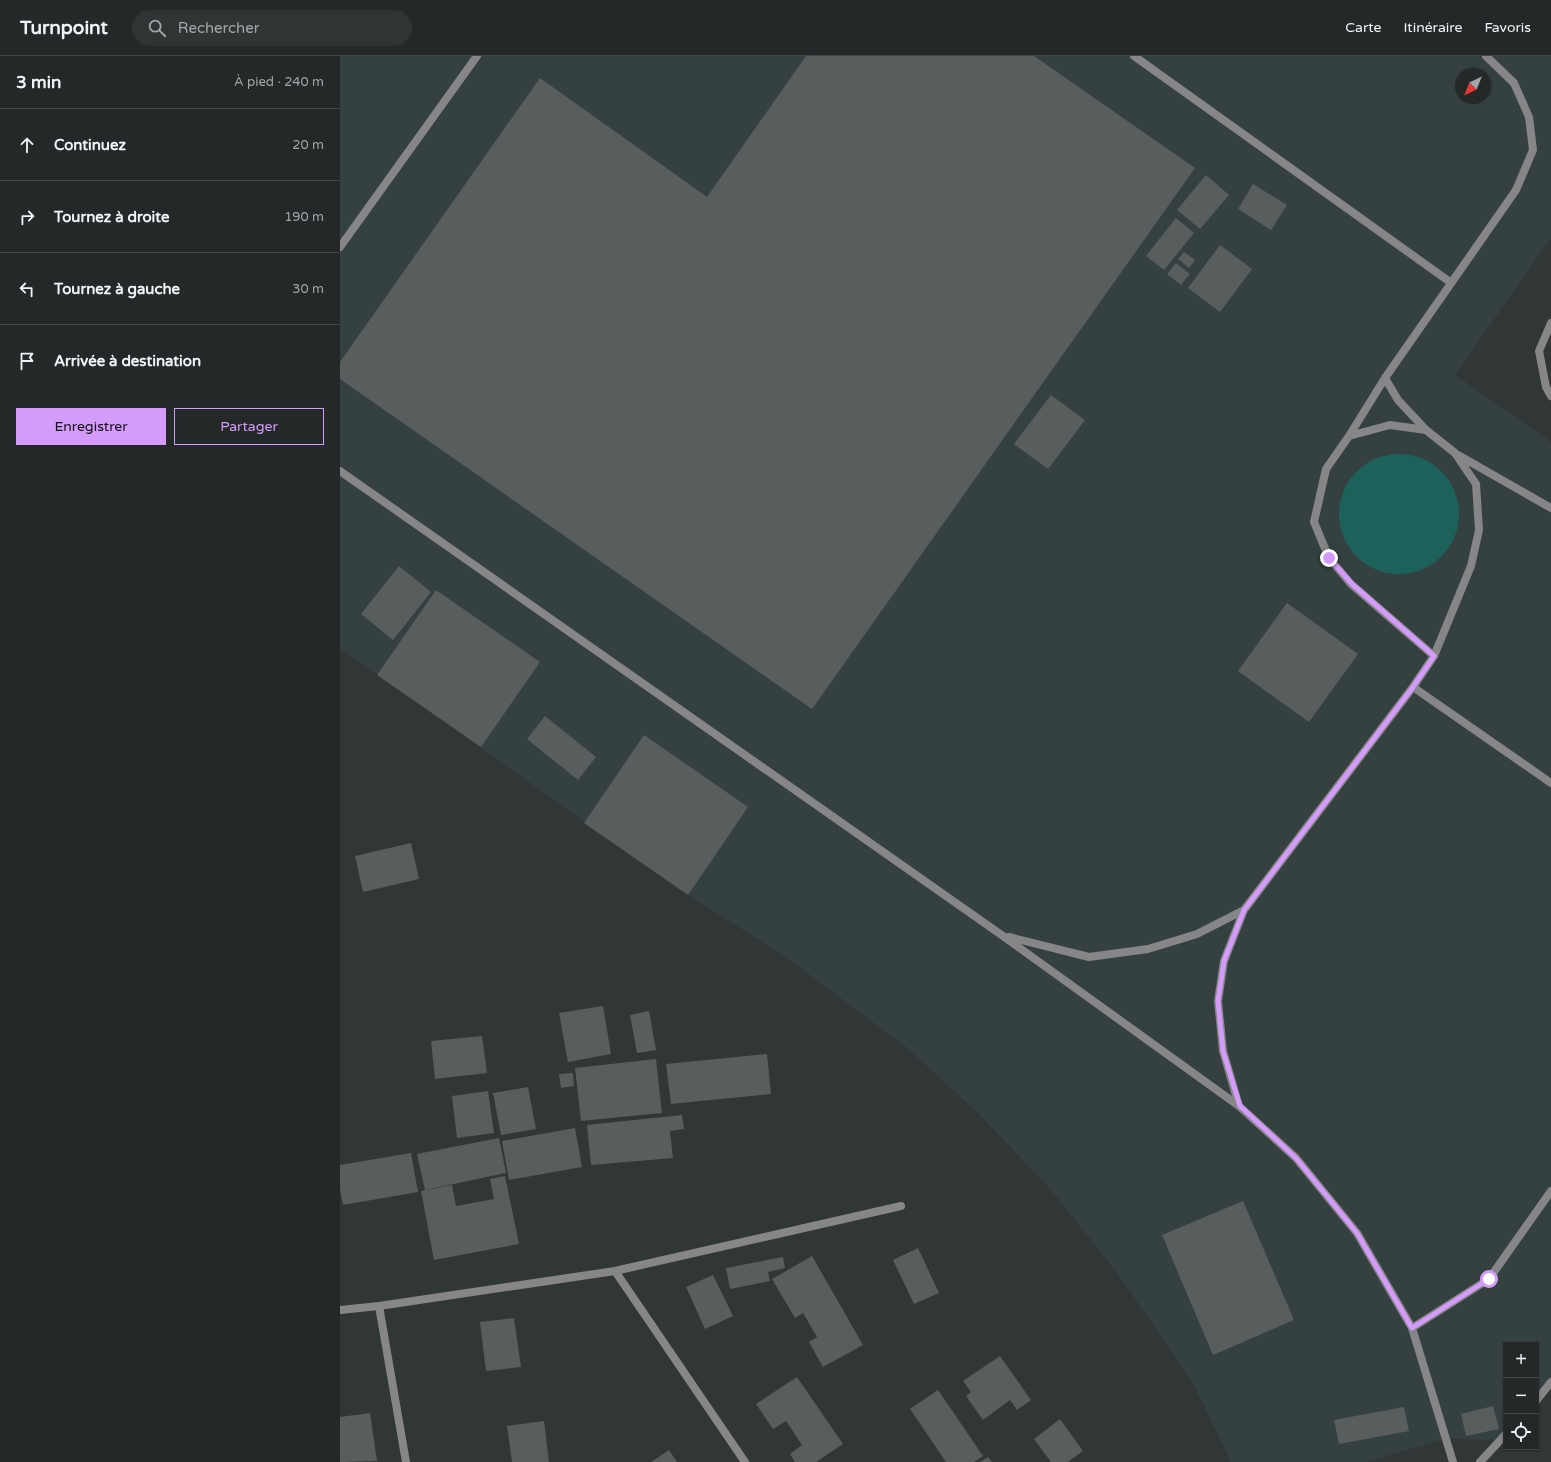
<!DOCTYPE html>
<html lang="fr">
<head>
<meta charset="utf-8">
<style>
	:root { --surface:#252828; --page:#313434; --text:#f1f3f6; --muted:#a3a6a8; --line:#424445; --accent:#d59bfa }
	body { margin:0; font-family:"Varela Round",sans-serif; background:var(--page); color:var(--text) }
	.controls { position:absolute; right:12px; bottom:12px; display:grid; overflow:hidden; border-radius:0px; box-shadow:0 1px 3px #0004 }
	.controls button { width:36px; height:36px; display:grid; place-items:center; padding:0; border:0; border-bottom:1px solid var(--line); background:var(--surface); color:var(--text); font:20px sans-serif }
	.compass { position:absolute; left:1115px; top:12px; width:36px; height:36px; border-radius:50%; background:var(--surface); box-shadow:0 1px 3px #0004; rotate:223deg }
	.stop { position:absolute; width:12px; height:12px; margin:-9px; border:3px solid #d59bfa; border-radius:50%; background:#fff }
	.stop.end { background:#d59bfa; border-color:#fff; box-shadow:0 1px 4px #0008 }
	.list { margin:0; padding:0; list-style:none }
	h2 { display:flex; justify-content:space-between; align-items:center; height:52px; margin:0; padding:0 16px; font-size:17px }
	h2 small { font-size:13px; font-weight:400; color:var(--muted) }
	.list li { display:grid; grid-template-columns:26px 1fr auto; gap:12px; align-items:center; box-sizing:border-box; height:72px; padding:0 16px; border-top:1px solid var(--line) }
	.list b { display:block; font-size:15px; white-space:nowrap }
	.list em { font-size:13px; font-style:normal; color:var(--muted) }
	.actions { display:flex; gap:8px; padding:12px 16px }
	.actions a { flex:1; padding:9px 0; border:1px solid var(--accent); border-radius:0px; text-align:center; font-size:14px; color:var(--accent) }
	.actions .main { background:var(--accent); color:#111 }
	.icon { flex:none; width:22px; height:22px; fill:none; stroke:currentColor; stroke-width:2; stroke-linecap:round; stroke-linejoin:round }
	.map { position:relative; flex:none; width:1211px; height:1406px; overflow:hidden }
	header { display:flex; align-items:center; gap:24px; box-sizing:border-box; height:56px; padding:0 20px; background:var(--surface); border-bottom:1px solid var(--line) }
	header strong { font-size:19px }
	nav { display:flex; gap:22px; margin-inline-start:auto; font-size:14px }
	.search { width:280px; height:36px; background:var(--page); display:flex; align-items:center; gap:10px; box-sizing:border-box; padding:0 14px; border-radius:22px; color:var(--muted); font-size:15px }
	main { display:flex }
	aside { flex:1; background:var(--surface) }
	.map>svg:first-child { display:block }
	.built { fill:#354140; fill-rule:evenodd }
	.green { fill:#1d615b }
	.building { fill:#585e5e }
	.lines { fill:none; stroke-linecap:round; stroke-linejoin:round }
	.lane { stroke:#868587; stroke-width:8 }
	.street { stroke:#868587; stroke-width:8 }
	.route { stroke:#d59bfa; stroke-width:5 }
</style>
</head>
<body>
<header>
<strong>Turnpoint</strong>
<div class="search"><svg class="icon" aria-label="search" viewBox="0 0 24 24"><circle cx="10" cy="10" r="6"/><path d="M15 15l6 6"/></svg>Rechercher</div>
<nav><a>Carte</a><a>Itinéraire</a><a>Favoris</a></nav>
</header>
<main>
<aside>
<h2>3 min<small>À pied · 240 m</small></h2>
<ul class="list">
<li><svg class="icon" aria-label="ahead" viewBox="0 0 24 24"><path d="M12 20V5M6 11l6-6 6 6"/></svg><div><b>Continuez</b></div><em>20 m</em></li>
<li><svg class="icon" aria-label="right" viewBox="0 0 24 24"><path d="M7 20v-9h11M14 6l5 5-5 5"/></svg><div><b>Tournez à droite</b></div><em>190 m</em></li>
<li><svg class="icon" aria-label="left" viewBox="0 0 24 24"><path d="M17 20v-9H6M10 6l-5 5 5 5"/></svg><div><b>Tournez à gauche</b></div><em>30 m</em></li>
<li><svg class="icon" aria-label="arrive" viewBox="0 0 24 24"><path d="M6 21V4h12l-3 4 3 4H6"/></svg><div><b>Arrivée à destination</b></div></li>
</ul>
<div class="actions"><a class="main">Enregistrer</a><a>Partager</a></div>
</aside>
<div class="map">
<svg width="1211" height="1406" viewBox="0 0 1211 1406">
	<rect width="100%" height="100%" fill="#313636"/>
	<!-- built -->
	<path class="built" d="M0 0H1211V182L1115 319 1211 386V1325L1196 1348V1289H1166V1384L1105 1383 1026 1406H891L853 1327 778 1218 711 1134 638 1057 566 991 446 901 348 839 0 592ZM1121 18H1145V42H1121Z"/>
	<!-- green -->
	<path class="green" d="M999 458a60 60 0 1 1 120 0a60 60 0 1 1-120 0Z"/>
	<!-- building -->
	<path class="building" d="M466 0H694L855 112 472 653 0 323V306L200 22 367 141Z
		M866 119 889 139 860 173 837 154Z
		M913 128 947 149 931 174 898 153Z
		M836 162 854 177 824 214 806 200Z
		M880 189 912 213 880 256 848 232Z
		M844 196 855 204 849 212 838 203Z
		M836 207 850 218 841 229 827 218Z
		M711 339 745 364 708 413 674 388Z
		M59 510 91 536 53 584 21 558Z
		M96 534 200 606 141 691 37 619Z
		M947 547 1018 598 969 666 898 615Z
		M205 660 256 701 238 724 187 683Z
		M304 679 408 751 348 839 244 767Z
		M71 787 79 823 23 836 15 800Z
		M263 950 271 998 228 1006 219 957Z
		M309 955 316 994 297 997 290 959Z
		M142 980 147 1017 95 1023 91 985Z
		M427 998 431 1038 331 1048 326 1008Z
		M316 1003 322 1057 241 1065 235 1012Z
		M233 1017 234 1030 221 1032 219 1018Z
		M188 1031 196 1073 161 1079 153 1037Z
		M148 1035 154 1077 117 1082 112 1040Z
		M342 1059 344 1073 330 1075 333 1102 251 1109 247 1069Z
		M235 1072 242 1111 169 1124 162 1085Z
		M159 1082 166 1117 85 1134 77 1098Z
		M71 1097 78 1136 3 1149 0 1133V1109Z
		M165 1120 179 1188 94 1204 81 1135 112 1129 116 1150 154 1143 150 1123Z
		M903 1145 954 1264 873 1299 822 1179Z
		M578 1192 599 1237 574 1248 553 1204Z
		M472 1200 523 1289 483 1311 469 1286 477 1281 463 1257 455 1262 432 1223Z
		M443 1201 445 1212 428 1216 430 1225 390 1233 386 1212Z
		M373 1219 393 1260 365 1273 346 1231Z
		M174 1262 181 1311 146 1315 140 1266Z
		M660 1300 691 1344 677 1354 670 1344 643 1364 626 1340 631 1336 623 1325Z
		M457 1321 503 1388 476 1406H455L450 1398 462 1389 446 1365 433 1373 416 1348Z
		M598 1334 643 1400 634 1406H606L570 1353Z
		M1153 1350 1159 1373 1126 1380 1121 1358Z
		M1064 1351 1069 1375 999 1388 994 1364Z
		M30 1357 37 1405 0 1406V1361Z
		M720 1363 743 1395 728 1406H711L694 1383Z
		M204 1365 209 1406H172L167 1370Z
		M329 1394 337 1406H311Z
		M648 1401 652 1406H640Z"/>
	<g class="lines">
		<!-- lane -->
		<path class="lane" d="M794 0 1110 226
			M0 191 137 0
			M1045 322 1058 344 1086 374
			M1050 369 1086 374 1115 397 1136 428 1139 474 1131 510 1094 600 1011 528 989 502 974 466 986 413 1009 380Z
			M1009 380 1045 322 1176 134 1193 94 1189 61 1174 27 1146 0
			M1118 399 1211 452
			M0 415 663 880 899 1050 956 1102 1017 1177 1072 1272 1113 1406
			M1073 631 1211 727
			M669 881 749 901 808 893 857 878 904 854
			M899 1050 883 995 878 945 884 905 904 854 1073 631 1094 600
			M1072 1272 1149 1223 1211 1135"/>
		<!-- street -->
		<path class="street" d="M1211 267 1199 295 1206 331 1211 340
			M275 1215 405 1406
			M39 1250 66 1406
			M0 1254 39 1250 275 1215 561 1150
			M1196 1345 1211 1326
			M1140 1406 1166 1378"/>
	</g>
	<g class="lines">
		<!-- route -->
		<path class="route" d="M989 502 1012 528 1094 600 1073 631 904 854 884 905 878 945 883 995 900 1050 956 1102 1017 1177 1072 1272 1149 1223"/>
	</g>
</svg>
<div class="controls">
<button>+</button>
<button>−</button>
<button><svg class="icon" aria-label="locate" viewBox="0 0 24 24"><circle cx="12" cy="12" r="6"/><path d="M12 2v4M12 18v4M2 12h4M18 12h4"/></svg></button>
</div>
<svg class="compass" viewBox="-18 -18 36 36"><path d="M0-13l5 13h-10z" fill="#e53935"/><path d="M0 13l5-13h-10z" fill="#a3a6a8"/></svg>
<div class="stop" style="left:1149px;top:1223px"></div>
<div class="stop end" style="left:989px;top:502px"></div>
</div>
</main>
</body>
</html>
